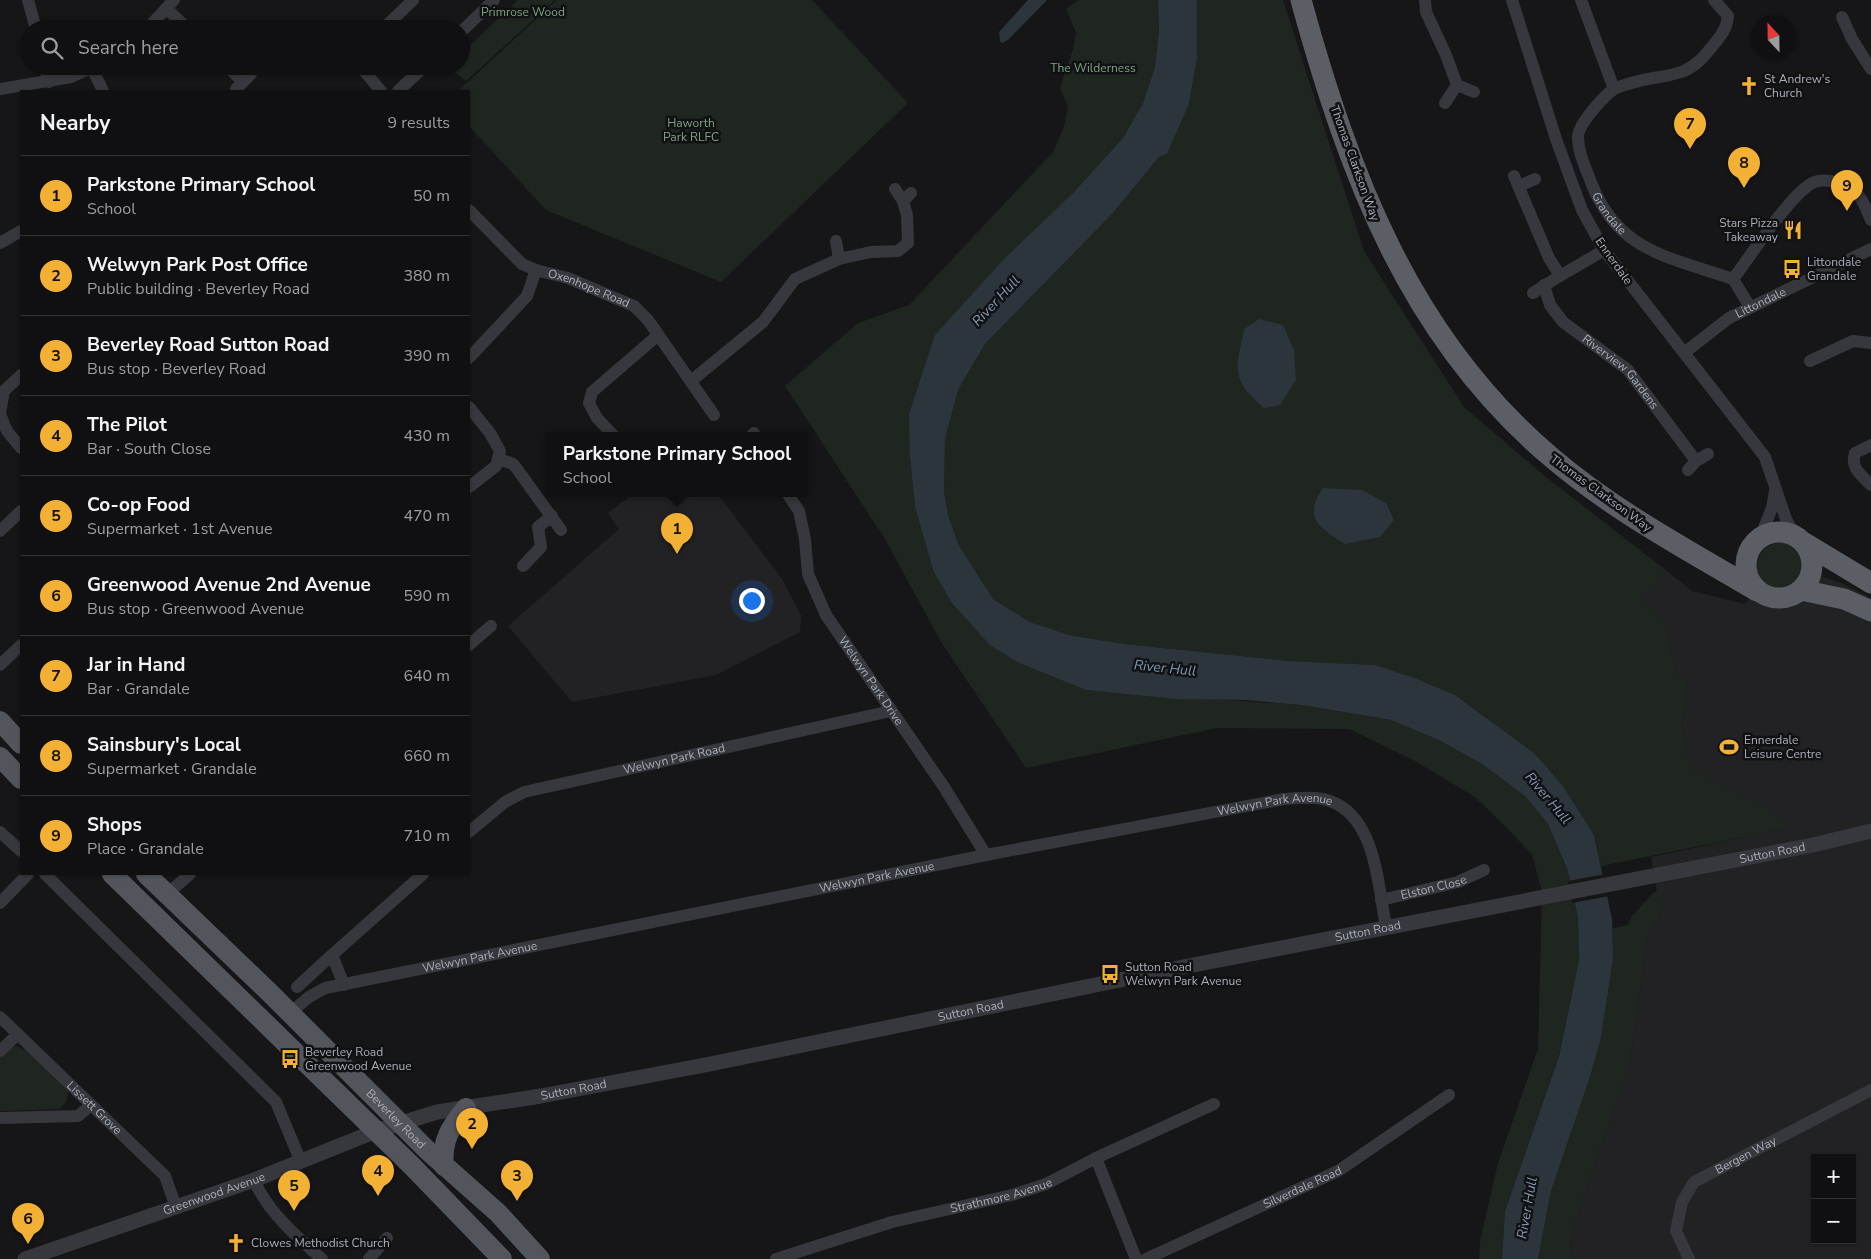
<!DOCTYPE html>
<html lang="en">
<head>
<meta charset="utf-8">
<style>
	:root { --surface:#101012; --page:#1e1e20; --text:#f1f3f6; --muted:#9c9d9f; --line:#303032; --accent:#f2b134 }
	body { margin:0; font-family:"Nunito Sans",sans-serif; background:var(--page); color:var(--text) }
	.controls { position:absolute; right:15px; bottom:15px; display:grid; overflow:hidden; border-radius:0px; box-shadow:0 1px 4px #0004 }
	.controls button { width:45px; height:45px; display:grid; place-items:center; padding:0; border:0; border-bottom:1px solid var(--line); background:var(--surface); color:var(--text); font:25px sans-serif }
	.compass { position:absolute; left:1751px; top:15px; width:45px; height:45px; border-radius:50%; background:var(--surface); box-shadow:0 1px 4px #0004; rotate:338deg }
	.you { position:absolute; left:751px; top:600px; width:18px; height:18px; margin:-12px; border:4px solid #fff; border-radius:50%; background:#1a73e8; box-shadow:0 0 0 8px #1a73e833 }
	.badge { display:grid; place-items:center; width:32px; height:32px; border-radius:50%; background:var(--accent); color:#111; font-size:16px; font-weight:700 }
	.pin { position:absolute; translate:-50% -41px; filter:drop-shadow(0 1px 2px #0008) }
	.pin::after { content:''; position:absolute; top:26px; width:18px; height:15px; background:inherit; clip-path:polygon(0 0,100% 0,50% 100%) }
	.popup { position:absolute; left:546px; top:432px; width:262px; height:65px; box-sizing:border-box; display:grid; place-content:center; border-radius:0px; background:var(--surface); filter:drop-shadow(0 1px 4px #0005); font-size:16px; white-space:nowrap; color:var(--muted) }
	.popup b { font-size:19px; color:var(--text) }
	.popup::after { content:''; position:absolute; left:50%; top:100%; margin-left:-10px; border:10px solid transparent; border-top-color:var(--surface) }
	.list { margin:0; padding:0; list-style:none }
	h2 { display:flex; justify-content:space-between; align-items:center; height:65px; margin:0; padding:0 20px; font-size:21px }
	h2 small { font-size:16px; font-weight:400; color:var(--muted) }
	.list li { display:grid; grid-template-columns:32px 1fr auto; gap:15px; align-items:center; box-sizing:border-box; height:80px; padding:0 20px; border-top:1px solid var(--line) }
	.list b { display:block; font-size:19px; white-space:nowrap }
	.list p { margin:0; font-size:16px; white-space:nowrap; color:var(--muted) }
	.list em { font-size:16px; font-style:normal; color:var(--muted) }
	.icon { flex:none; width:28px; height:28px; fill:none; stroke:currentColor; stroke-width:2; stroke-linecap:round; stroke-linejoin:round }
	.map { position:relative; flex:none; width:1871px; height:1259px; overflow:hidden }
	.search { position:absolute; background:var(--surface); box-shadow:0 1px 4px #0004; left:20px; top:20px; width:450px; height:55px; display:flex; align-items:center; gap:12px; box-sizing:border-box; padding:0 18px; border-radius:28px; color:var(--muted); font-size:19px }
	.panel { position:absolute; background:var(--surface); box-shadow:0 1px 4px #0004; left:20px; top:90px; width:450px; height:785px; border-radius:0px }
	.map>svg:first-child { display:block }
	.built { fill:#222225; fill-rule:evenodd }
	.green { fill:#1e261f }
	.water { fill:#2c353c }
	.pier { fill:#161618 }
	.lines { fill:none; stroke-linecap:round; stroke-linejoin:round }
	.minor { stroke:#37383d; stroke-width:12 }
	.tertiary { stroke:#37383d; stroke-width:15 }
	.primary { stroke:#53555c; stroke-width:20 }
	.trunk { stroke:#5b5e65; stroke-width:21 }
	.labels { text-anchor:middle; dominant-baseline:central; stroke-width:5; stroke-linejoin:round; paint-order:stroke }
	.park-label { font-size:12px; fill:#7fa381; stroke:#111113 }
	.poi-label { font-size:12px; fill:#a8adb8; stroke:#111113; text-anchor:start }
	.street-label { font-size:12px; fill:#a8adb8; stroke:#111113 }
	.water-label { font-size:14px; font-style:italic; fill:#7f9bb3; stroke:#111113 }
</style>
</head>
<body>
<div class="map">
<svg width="1871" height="1259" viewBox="0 0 1871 1259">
	<rect width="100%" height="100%" fill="#161618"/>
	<!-- built -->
	<path class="built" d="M634 493H717L782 579 801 615 800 632 716 675 572 702 508 626 619 529 608 513Z
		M1667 571 1692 591 1745 604 1764 585 1772 589 1780 590 1792 586 1804 571 1839 582 1871 598V1259H1573L1570 1244 1578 1214 1630 1065 1647 939 1665 904 1657 893 1651 857 1787 828 1691 769 1682 729 1687 685 1685 676 1677 678 1664 618 1641 598ZM1815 1158H1852V1240H1815Z"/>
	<!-- green -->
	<path class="green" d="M518 0H555L466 81 448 67 461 66V54Z
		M557 0H812L908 103 721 282 546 210 469 126V91H458Z
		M1078 0H1158L1159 29 1155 67 1143 103 1123 138 1072 194 910 457 915 507 933 570 1019 663 1086 690 1302 705 1391 720 1439 740 1482 764 1525 796 1548 824 1568 871 1578 918 1579 960 1559 1055 1505 1211 1502 1259H1479L1480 1241 1498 1163 1538 1049 1542 892 1532 855 1508 829 1475 797 1415 761 1349 729 1217 728 1026 768 941 642 885 539 785 386 858 323 909 305 1053 152 1064 127 1068 106 1060 88 1073 49 1076 33 1066 9Z
		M1197 0H1283L1364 251 1464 407 1546 477 1667 571 1642 598 1664 618 1677 677 1685 676 1687 685 1682 729 1691 769 1771 810 1788 828 1601 866 1594 834 1488 719 1455 695 1415 678 1375 665 1290 661 1124 644 1069 635 1030 622 993 599 977 578 959 546 948 515 944 492 945 439 958 390 985 344 1112 214 1159 157 1167 154 1189 104 1197 58Z
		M1757 566a23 23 0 1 1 46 0a23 23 0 1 1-46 0Z
		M1654 892H1658L1665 904 1647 939 1630 1065 1578 1214 1570 1244 1573 1259H1538L1551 1191 1590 1077 1601 1038 1613 959 1612 929 1629 924 1631 917Z
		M16 1046 27 1051 68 1091C68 1100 66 1105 58 1109L0 1111V1057L11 1047Z"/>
	<!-- water -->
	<path class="water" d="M1028 0H1047L1008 40 1002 43 1000 41 999 32Z
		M1158 0H1197V58L1189 104 1167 154 1159 157 1112 214 985 344 958 390 945 439 944 492 948 515 959 546 993 599 1030 622 1069 635 1124 644 1290 661 1375 665 1415 678 1455 695 1535 754 1562 785 1594 835 1612 919 1613 959 1601 1038 1590 1077 1551 1191 1538 1259H1502L1505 1211 1559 1056 1579 960 1578 918 1568 871 1548 824 1525 796 1482 764 1439 740 1391 720 1302 705 1245 700 1177 699 1086 690 1019 663 990 645 951 602 933 570 915 507 910 457 909 414 935 335 1004 259 1072 194 1123 138 1143 103 1155 67 1159 29Z
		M1259 319 1283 325 1294 350 1296 380 1280 405 1264 408C1230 379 1236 370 1244 329Z
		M1323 488 1362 490 1386 503 1394 520 1380 537 1345 544C1320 528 1302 518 1323 488Z"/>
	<!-- pier -->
	<path class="pier" d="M1605 874 1610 896 1572 903 1568 881Z"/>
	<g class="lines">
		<!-- minor -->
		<g class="minor">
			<path d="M28 0 36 29"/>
			<path d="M1425 0 1426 12 1446 55 1457 85"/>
			<path d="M1512 0 1556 139 1582 210 1604 250 1765 457 1786 519 1795 536"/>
			<path d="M1581 0 1614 89"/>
			<path id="s1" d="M1714 0 1728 16C1727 28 1722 34 1715 43 1706 54 1698 65 1684 71 1671 76 1657 77 1643 80 1635 82 1622 85 1614 89 1604 96 1578 124 1578 137 1578 151 1584 164 1589 177 1615 251 1666 256 1733 279L1750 307"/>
			<path d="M167 9 188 29"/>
			<path d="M1842 17 1852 39 1871 69"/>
			<path d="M147 29 174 0"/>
			<path d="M383 29 413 0"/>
			<path d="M461 32 494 0"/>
			<path d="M45 66 49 82"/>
			<path d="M227 66 243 82"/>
			<path d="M360 66 381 91"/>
			<path d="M92 68 103 91"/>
			<path d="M0 89 71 77 95 66"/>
			<path d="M236 89 251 74"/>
			<path d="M398 91 425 66"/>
			<path d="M1445 103 1457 85 1474 92"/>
			<path d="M1514 176 1549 258 1559 274"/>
			<path d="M1519 186 1535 179"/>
			<path d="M895 189 903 201 911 193"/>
			<path d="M469 210 522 264 536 270 527 296 469 358"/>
			<path d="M836 241 839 259"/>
			<path d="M0 243 21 231"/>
			<path id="s2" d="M536 270 568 278 634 306 648 320 714 415"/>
			<path d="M1733 279C1752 254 1786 201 1809 185 1824 175 1852 184 1861 199 1865 205 1868 213 1871 220"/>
			<path id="s3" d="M1544 285 1550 305 1563 322 1628 370 1696 461"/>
			<path d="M1533 293C1556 277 1580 265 1604 250"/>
			<path id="s4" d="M1684 353 1729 318 1871 249"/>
			<path d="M1810 361 1853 341 1871 343"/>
			<path d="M691 381 763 322 795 279 839 259 871 252 898 251 908 243 907 215 903 201"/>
			<path d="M469 407 490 433 500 451 496 466 469 487"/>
			<path d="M0 413 4 391 21 375"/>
			<path d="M0 414 7 431 21 448"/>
			<path d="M613 435 597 418 589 403 592 392 657 336"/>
			<path d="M752 435 754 433"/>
			<path d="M1871 445 1855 453C1850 468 1861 475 1871 485"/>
			<path d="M499 459 513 464 517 469 561 530"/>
			<path d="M1688 470 1696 461 1708 454"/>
			<path id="s5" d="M787 493 799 511 805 539 808 574 826 615 944 787 986 855"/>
			<path d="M0 531 21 511"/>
			<path d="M1760 538 1772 508 1775 491"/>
			<path d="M523 566 541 547 538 527 552 516"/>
			<path d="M469 645 491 626"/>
			<path d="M0 665 21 645"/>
			<path d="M0 832 21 851"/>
			<path id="s6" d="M469 832 505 802 524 792 891 711"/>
			<path d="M45 874 276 1102 301 1162"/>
			<path d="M167 894 190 874"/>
			<path id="s7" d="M1381 900 1458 882 1484 870"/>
			<path d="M0 903 28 874"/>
			<path d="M344 985 332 955 423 874"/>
			<path d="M297 987 332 955"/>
			<path id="s8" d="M290 1013 309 997 325 988 986 855 1284 799C1298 798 1316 796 1330 801 1376 817 1378 886 1386 927"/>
			<path id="s9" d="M0 1017 165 1176 176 1207"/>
			<path d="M0 1051 18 1034"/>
			<path d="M0 1118 78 1116 91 1105"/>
			<path d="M1096 1158 1136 1259"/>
			<path d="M254 1180C267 1211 297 1237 322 1259"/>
			<path d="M369 1259 387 1238"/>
			<path id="s10" d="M776 1259 892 1222 1012 1195 1046 1184 1096 1158 1214 1104"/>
			<path id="s11" d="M1146 1259 1338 1171 1449 1095"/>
			<path id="s12" d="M1689 1259 1676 1231 1682 1202 1694 1182 1871 1090"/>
		</g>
		<!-- tertiary -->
		<path class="tertiary" id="s13" d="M25 1259 254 1180 376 1131 437 1112 541 1096 710 1064 1188 966 1813 845 1871 831"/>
		<!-- primary -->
		<g class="primary">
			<path d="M0 721 21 744"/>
			<path d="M0 757 21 779"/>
			<path d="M112 874 411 1165 502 1259"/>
			<path id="s14" d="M146 874 270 993 427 1150 498 1213 540 1259"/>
			<path d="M444 1166C441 1140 451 1127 466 1108"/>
		</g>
		<!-- trunk -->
		<path class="trunk" d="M1301 0C1349 174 1409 337 1551 457 1614 511 1686 549 1757 591
			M1746 565a33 33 0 1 1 66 0a33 33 0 1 1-66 0Z
			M1803 542 1871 583
			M1801 590 1844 599 1871 611"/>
	</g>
	<!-- icons -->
	<defs>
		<g id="church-bare" transform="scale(1.5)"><path d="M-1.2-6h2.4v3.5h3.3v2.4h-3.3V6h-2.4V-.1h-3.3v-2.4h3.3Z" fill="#f2b134" stroke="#111113" stroke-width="2.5" paint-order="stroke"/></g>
		<g id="restaurant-bare" transform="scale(1.5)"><path d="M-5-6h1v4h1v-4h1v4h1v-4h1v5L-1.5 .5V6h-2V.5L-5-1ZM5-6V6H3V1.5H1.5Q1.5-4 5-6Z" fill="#f2b134" stroke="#111113" stroke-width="2.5" paint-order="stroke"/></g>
		<g id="bus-bare" transform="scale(1.5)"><path d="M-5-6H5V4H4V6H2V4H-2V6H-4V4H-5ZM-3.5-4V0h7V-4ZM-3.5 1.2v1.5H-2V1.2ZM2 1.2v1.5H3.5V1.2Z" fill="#f2b134" stroke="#111113" stroke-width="2.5" paint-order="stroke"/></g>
		<g id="stadium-bare" transform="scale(1.5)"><path d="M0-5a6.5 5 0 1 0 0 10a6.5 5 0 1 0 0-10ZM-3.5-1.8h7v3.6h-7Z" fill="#f2b134" stroke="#111113" stroke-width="2.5" paint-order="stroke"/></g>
	</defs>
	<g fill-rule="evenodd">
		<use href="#church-bare" x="1749" y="86"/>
		<use href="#restaurant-bare" x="1793" y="230"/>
		<use href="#bus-bare" x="1792" y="269"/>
		<use href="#stadium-bare" x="1729" y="747"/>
		<use href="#bus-bare" x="1110" y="974"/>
		<use href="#bus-bare" x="290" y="1059"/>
		<use href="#church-bare" x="236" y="1243"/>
	</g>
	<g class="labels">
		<!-- park labels -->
		<g class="park-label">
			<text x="523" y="12">Primrose Wood</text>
			<text x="1093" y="68">The Wilderness</text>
			<text x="691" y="123">Haworth<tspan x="691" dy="14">Park RLFC</tspan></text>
		</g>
		<!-- poi labels -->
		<g class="poi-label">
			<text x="1764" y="79">St Andrew's<tspan x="1764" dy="14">Church</tspan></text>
			<text x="1778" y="223" text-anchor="end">Stars Pizza<tspan x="1778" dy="14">Takeaway</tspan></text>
			<text x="1807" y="262">Littondale<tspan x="1807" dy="14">Grandale</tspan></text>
			<text x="1744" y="740">Ennerdale<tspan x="1744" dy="14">Leisure Centre</tspan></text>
			<text x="1125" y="967">Sutton Road<tspan x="1125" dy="14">Welwyn Park Avenue</tspan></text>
			<text x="305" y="1052">Beverley Road<tspan x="305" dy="14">Greenwood Avenue</tspan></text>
			<text x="251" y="1243">Clowes Methodist Church</text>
		</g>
		<!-- street labels -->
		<g class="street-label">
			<text transform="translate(1355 163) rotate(70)">Thomas Clarkson Way</text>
			<text stroke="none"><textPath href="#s1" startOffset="311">Grandale</textPath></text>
			<text transform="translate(1614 261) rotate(55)">Ennerdale</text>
			<text stroke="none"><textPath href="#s2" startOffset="56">Oxenhope Road</textPath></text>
			<text stroke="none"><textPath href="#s4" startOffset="92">Littondale</textPath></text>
			<text stroke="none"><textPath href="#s3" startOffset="119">Riverview Gardens</textPath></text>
			<text transform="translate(1601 493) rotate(36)">Thomas Clarkson Way</text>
			<text stroke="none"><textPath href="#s5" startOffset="210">Welwyn Park Drive</textPath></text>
			<text stroke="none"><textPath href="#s6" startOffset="222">Welwyn Park Road</textPath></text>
			<text stroke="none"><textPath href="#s8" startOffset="1011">Welwyn Park Avenue</textPath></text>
			<text stroke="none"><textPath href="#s13" startOffset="1798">Sutton Road</textPath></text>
			<text stroke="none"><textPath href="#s8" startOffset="606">Welwyn Park Avenue</textPath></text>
			<text stroke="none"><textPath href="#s7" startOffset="54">Elston Close</textPath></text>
			<text stroke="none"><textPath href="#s13" startOffset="1386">Sutton Road</textPath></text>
			<text stroke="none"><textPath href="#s8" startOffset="201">Welwyn Park Avenue</textPath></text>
			<text stroke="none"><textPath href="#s13" startOffset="981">Sutton Road</textPath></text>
			<text stroke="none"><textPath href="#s13" startOffset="576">Sutton Road</textPath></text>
			<text stroke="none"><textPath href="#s9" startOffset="131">Lissett Grove</textPath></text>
			<text stroke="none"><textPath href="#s14" startOffset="350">Beverley Road</textPath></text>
			<text stroke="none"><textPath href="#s12" startOffset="142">Bergen Way</textPath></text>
			<text stroke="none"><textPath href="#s11" startOffset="172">Silverdale Road</textPath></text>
			<text stroke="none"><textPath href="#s13" startOffset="200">Greenwood Avenue</textPath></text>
			<text stroke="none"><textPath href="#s10" startOffset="234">Strathmore Avenue</textPath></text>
		</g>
		<!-- water labels -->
		<g class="water-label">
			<text transform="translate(996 301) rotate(-47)">River Hull</text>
			<text transform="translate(1165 668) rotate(6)">River Hull</text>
			<text transform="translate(1548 798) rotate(50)">River Hull</text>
			<text transform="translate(1527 1208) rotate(-80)">River Hull</text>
		</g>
	</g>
</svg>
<div class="controls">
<button>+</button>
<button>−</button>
</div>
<svg class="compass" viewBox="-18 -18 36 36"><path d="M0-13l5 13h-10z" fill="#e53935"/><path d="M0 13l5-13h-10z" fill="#9c9d9f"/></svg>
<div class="you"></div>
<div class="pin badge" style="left:677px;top:554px">1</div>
<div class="popup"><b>Parkstone Primary School</b>School</div>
<div class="pin badge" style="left:472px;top:1149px">2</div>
<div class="pin badge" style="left:517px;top:1201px">3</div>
<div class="pin badge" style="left:378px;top:1196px">4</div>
<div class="pin badge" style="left:294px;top:1211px">5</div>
<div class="pin badge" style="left:28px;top:1244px">6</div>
<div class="pin badge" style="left:1690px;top:149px">7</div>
<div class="pin badge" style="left:1744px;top:188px">8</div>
<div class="pin badge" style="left:1847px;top:211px">9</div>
<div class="search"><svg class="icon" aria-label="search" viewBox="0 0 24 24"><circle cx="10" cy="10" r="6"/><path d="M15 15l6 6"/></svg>Search here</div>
<section class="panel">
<h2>Nearby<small>9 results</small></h2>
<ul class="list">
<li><span class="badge">1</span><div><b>Parkstone Primary School</b><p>School</p></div><em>50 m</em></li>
<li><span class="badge">2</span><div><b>Welwyn Park Post Office</b><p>Public building · Beverley Road</p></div><em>380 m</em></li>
<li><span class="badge">3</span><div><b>Beverley Road Sutton Road</b><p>Bus stop · Beverley Road</p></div><em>390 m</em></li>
<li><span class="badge">4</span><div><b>The Pilot</b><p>Bar · South Close</p></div><em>430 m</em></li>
<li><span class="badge">5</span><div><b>Co-op Food</b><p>Supermarket · 1st Avenue</p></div><em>470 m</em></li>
<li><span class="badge">6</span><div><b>Greenwood Avenue 2nd Avenue</b><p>Bus stop · Greenwood Avenue</p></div><em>590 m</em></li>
<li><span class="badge">7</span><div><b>Jar in Hand</b><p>Bar · Grandale</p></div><em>640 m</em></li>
<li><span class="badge">8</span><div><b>Sainsbury's Local</b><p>Supermarket · Grandale</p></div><em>660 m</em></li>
<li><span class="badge">9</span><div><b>Shops</b><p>Place · Grandale</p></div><em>710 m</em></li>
</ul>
</section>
</div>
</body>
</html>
